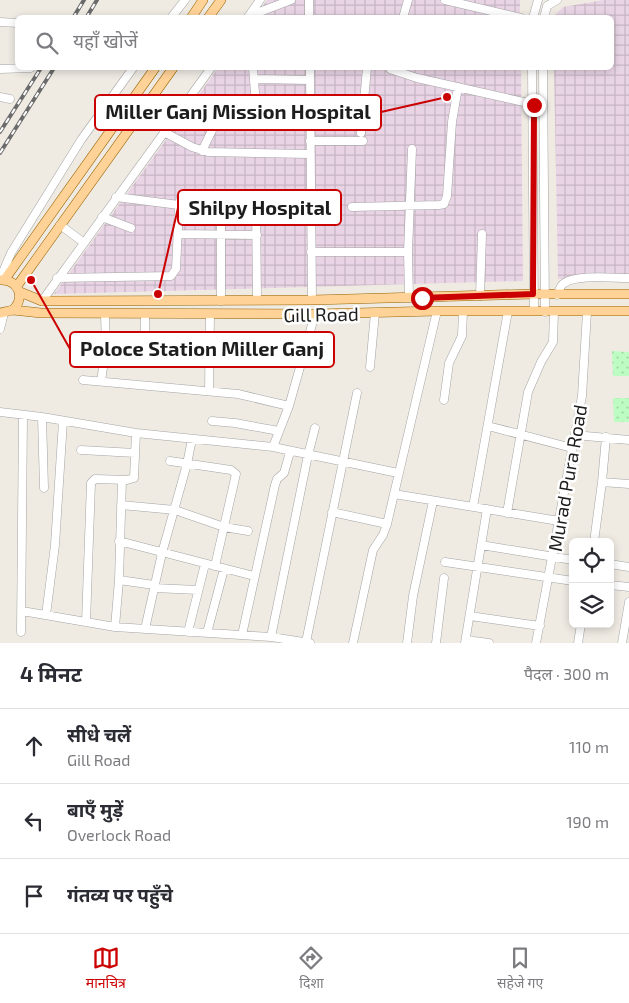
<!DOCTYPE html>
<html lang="hi">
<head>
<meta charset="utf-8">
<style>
	:root { --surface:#fff; --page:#f2f2f3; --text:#2b2b33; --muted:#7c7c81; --line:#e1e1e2; --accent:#cb0001 }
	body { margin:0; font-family:"Exo 2","Noto Sans Devanagari",sans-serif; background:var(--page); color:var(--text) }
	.controls { position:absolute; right:15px; bottom:15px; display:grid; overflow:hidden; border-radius:8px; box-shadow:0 2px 8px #0003 }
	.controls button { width:45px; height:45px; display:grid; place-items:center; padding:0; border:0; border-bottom:1px solid var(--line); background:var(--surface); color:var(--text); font:25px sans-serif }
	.stop { position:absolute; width:15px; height:15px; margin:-11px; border:4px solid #cb0001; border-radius:50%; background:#fff }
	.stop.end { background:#cb0001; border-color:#fff; box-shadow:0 1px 5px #0008 }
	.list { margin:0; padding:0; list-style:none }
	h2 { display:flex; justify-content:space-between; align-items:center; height:65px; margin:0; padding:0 20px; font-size:21px }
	h2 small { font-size:16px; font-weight:400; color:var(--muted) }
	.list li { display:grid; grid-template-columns:32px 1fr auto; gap:15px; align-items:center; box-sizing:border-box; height:75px; padding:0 20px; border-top:1px solid var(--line) }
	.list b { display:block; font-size:19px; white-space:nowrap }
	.list p { margin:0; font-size:16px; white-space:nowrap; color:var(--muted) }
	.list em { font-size:16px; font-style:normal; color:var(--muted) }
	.icon { flex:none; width:28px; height:28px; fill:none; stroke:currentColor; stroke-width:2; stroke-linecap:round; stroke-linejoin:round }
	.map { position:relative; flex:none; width:629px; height:643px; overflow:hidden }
	.search { position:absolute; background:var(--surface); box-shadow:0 2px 8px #0003; left:15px; right:15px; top:15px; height:55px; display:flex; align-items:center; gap:12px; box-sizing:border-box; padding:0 18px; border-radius:8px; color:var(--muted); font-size:19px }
	.sheet { height:290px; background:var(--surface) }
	nav { display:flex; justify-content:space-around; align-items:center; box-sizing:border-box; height:70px; border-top:1px solid var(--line); background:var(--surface); font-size:14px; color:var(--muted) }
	nav a { display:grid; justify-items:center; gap:2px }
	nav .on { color:var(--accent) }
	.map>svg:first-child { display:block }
	.industrial { fill:url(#industrial-grid) }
	.park { fill:url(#park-dots) }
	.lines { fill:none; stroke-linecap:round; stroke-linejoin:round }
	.minor-casing { stroke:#a4a4a4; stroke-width:9 }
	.major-casing { stroke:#976400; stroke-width:10 }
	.minor { stroke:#fff; stroke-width:8 }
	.major { stroke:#ffd298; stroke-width:9 }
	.rail-casing { stroke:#6b6b6b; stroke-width:4 }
	.rail { stroke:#fff; stroke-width:2; stroke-dasharray:5.5; stroke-linecap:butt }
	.route { stroke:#cb0001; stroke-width:6 }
	.labels { text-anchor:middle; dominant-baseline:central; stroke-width:5; stroke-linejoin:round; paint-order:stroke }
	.street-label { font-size:19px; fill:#1d1d1d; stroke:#fff }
	.leader { fill:none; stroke:#cb0001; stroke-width:2 }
	.callout-dot { fill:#cb0001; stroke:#fff; stroke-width:2 }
	.callout { fill:#fff; stroke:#cb0001; stroke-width:2 }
	.callout-label { font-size:20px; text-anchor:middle; font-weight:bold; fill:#1d1d1d }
</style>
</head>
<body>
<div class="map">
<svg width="629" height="643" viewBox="0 0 629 643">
	<defs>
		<pattern id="industrial-grid" width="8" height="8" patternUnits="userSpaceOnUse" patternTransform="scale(1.25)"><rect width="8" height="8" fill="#e8d4e5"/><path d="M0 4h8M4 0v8" fill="none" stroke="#c7b6c4"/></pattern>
		<pattern id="park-dots" width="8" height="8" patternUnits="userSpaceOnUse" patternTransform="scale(1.25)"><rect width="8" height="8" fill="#bdfcc2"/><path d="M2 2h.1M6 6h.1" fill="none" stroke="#a2d8a6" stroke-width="1.8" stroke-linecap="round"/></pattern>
	</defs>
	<rect width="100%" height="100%" fill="#efebe3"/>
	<!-- industrial -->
	<path class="industrial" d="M267 0H520V17L254 18Z
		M604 0H629V277L558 279 554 68H612V18L553 17 563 7Z
		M218 68H521L523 281 54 294Z"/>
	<!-- park -->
	<path class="park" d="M612 351 629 352V376H613Z
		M613 398H629V422H614Z"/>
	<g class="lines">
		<!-- minor casing -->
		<g class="minor-casing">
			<path id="minor" d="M309 0V18
				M445 0 521 18
				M249 16 291 0
				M248 17 260 0
				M171 18 185 0
				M403 18 408 0
				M533 18 538 0
				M544 18 547 6 557 0
				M0 22 18 23
				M253 68 257 117
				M310 68 312 300
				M390 68V69L417 78 537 105
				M532 68 534 311
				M543 68 545 312
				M0 69 31 68
				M254 79 310 80
				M0 97 10 99
				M310 103 364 102
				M164 132 192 147 208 152 310 154
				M361 133 367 68
				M310 141H363
				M202 151 215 124 221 119 310 116
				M116 197 179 205
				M352 207 439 205 444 204 447 196 452 122 458 87
				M102 217 131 228
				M60 225 83 242
				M179 234 257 235
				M311 252H408
				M57 278 171 276 176 269 179 205 181 197 253 196 255 198 256 203 257 300
				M0 279 11 253 81 140 133 68
				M557 295C559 292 560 286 563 284 574 274 614 278 629 278
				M480 296 482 234
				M409 298 408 252 412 149
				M42 301 211 68
				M221 301V196
				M145 314V356L147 361 237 362
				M0 329 4 313
				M370 367 375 313
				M83 380 238 394 289 406
				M101 381 106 348 105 314
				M209 391 210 314
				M444 400 449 363 462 336 463 311
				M0 412 42 417 136 433 273 447 398 473
				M42 417 44 488
				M212 421 235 423 279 431
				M488 426 572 448
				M575 435 629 440
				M273 447 289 406 315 314
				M81 450 135 453
				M170 461 231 470 236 474 215 566
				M602 482 629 484
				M394 494 559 521
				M121 505 175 510 224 527 248 531
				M473 507 508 311
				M332 512 387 524
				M507 513 528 392 541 362 553 342 554 312
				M119 541 254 576
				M594 542 602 482 606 437
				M481 545 573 560
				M445 562 573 581
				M610 564 629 567
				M119 580 154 585
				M610 585 629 587
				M154 588 198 590
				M22 611 115 627 271 637 310 643
				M46 615 55 545 63 421
				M470 616 540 626
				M86 622 91 483 95 479 127 480 134 478 136 433
				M115 627 119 580 122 480
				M145 629 162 553 187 464 192 439
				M21 632 23 415
				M188 632 205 564
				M207 633 224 569
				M242 635 275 485 277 479 284 473 290 452
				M271 637 308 455 315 428
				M466 640 489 643
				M306 642 357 393
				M353 643 373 550 383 535 387 524 437 311
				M407 643 413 596 433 501
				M436 643 444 578
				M465 643 487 509
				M536 643 582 396 587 312
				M578 643 581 624
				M622 643 629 602"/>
		</g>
		<!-- major casing -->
		<g class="major-casing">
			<path id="major" d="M191 18 203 0
				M208 18 221 0
				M5 279 155 68
				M0 280C18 279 26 297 13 310L0 313
				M17 286 173 68
				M20 292 42 301 312 300 533 294H629
				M13 310 41 313 315 314 437 311H629"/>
		</g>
		<!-- minor -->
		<use href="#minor" class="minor"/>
		<!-- major -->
		<use href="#major" class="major"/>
		<!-- rail casing -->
		<g class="rail-casing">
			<path id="rail" d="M73 18 84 0
				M86 18 97 0
				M0 132 41 68
				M0 153 54 68"/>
		</g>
		<!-- rail -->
		<use href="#rail" class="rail"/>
	</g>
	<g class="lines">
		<!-- route -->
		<path class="route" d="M422 298 533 294 534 105"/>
	</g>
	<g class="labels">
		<!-- street labels -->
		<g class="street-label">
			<text transform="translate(321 314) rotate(-1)">Gill Road</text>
			<text transform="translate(567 478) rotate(-80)">Murad Pura Road</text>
		</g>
	</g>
	<!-- callouts -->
	<path class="leader" d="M447 97L381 112M158 294L178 208M31 280L70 349"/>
	<g class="callout-dot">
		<circle cx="447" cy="97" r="5"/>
		<circle cx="158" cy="294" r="5"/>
		<circle cx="31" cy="280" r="5"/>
	</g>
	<g class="callout">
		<rect x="95" y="95" width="286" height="35" rx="5"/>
		<rect x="178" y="190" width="163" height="35" rx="5"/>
		<rect x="70" y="332" width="264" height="35" rx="5"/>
	</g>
	<g class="callout-label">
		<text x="238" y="119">Miller Ganj Mission Hospital</text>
		<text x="260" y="215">Shilpy Hospital</text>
		<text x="202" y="356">Poloce Station Miller Ganj</text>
	</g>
</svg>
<div class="controls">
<button><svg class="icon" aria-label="locate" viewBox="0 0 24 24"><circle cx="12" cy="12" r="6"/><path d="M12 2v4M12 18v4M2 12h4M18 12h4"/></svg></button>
<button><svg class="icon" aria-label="layers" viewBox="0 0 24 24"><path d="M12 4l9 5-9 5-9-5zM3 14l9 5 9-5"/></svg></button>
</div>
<div class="stop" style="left:422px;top:298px"></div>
<div class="stop end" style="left:534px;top:105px"></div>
<div class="search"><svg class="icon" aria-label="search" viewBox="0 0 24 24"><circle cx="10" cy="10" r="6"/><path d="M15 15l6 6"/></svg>यहाँ खोजें</div>
</div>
<section class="sheet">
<h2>4 मिनट<small>पैदल · 300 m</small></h2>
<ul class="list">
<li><svg class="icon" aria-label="ahead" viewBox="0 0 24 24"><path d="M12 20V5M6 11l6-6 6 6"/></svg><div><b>सीधे चलें</b><p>Gill Road</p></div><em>110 m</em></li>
<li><svg class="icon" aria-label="left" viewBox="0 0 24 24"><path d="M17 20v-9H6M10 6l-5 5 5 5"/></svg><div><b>बाएँ मुड़ें</b><p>Overlock Road</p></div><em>190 m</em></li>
<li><svg class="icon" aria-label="arrive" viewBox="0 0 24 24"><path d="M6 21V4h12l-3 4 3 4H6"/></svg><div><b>गंतव्य पर पहुँचे</b></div></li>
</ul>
</section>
<nav>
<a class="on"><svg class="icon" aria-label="map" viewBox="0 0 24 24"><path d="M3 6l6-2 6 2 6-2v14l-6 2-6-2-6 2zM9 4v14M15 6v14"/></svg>मानचित्र</a>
<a><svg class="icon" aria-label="directions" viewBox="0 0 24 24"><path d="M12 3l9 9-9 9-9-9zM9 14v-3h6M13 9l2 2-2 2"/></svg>दिशा</a>
<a><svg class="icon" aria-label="saved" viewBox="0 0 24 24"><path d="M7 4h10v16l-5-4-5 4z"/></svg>सहेजे गए</a>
</nav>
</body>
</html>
